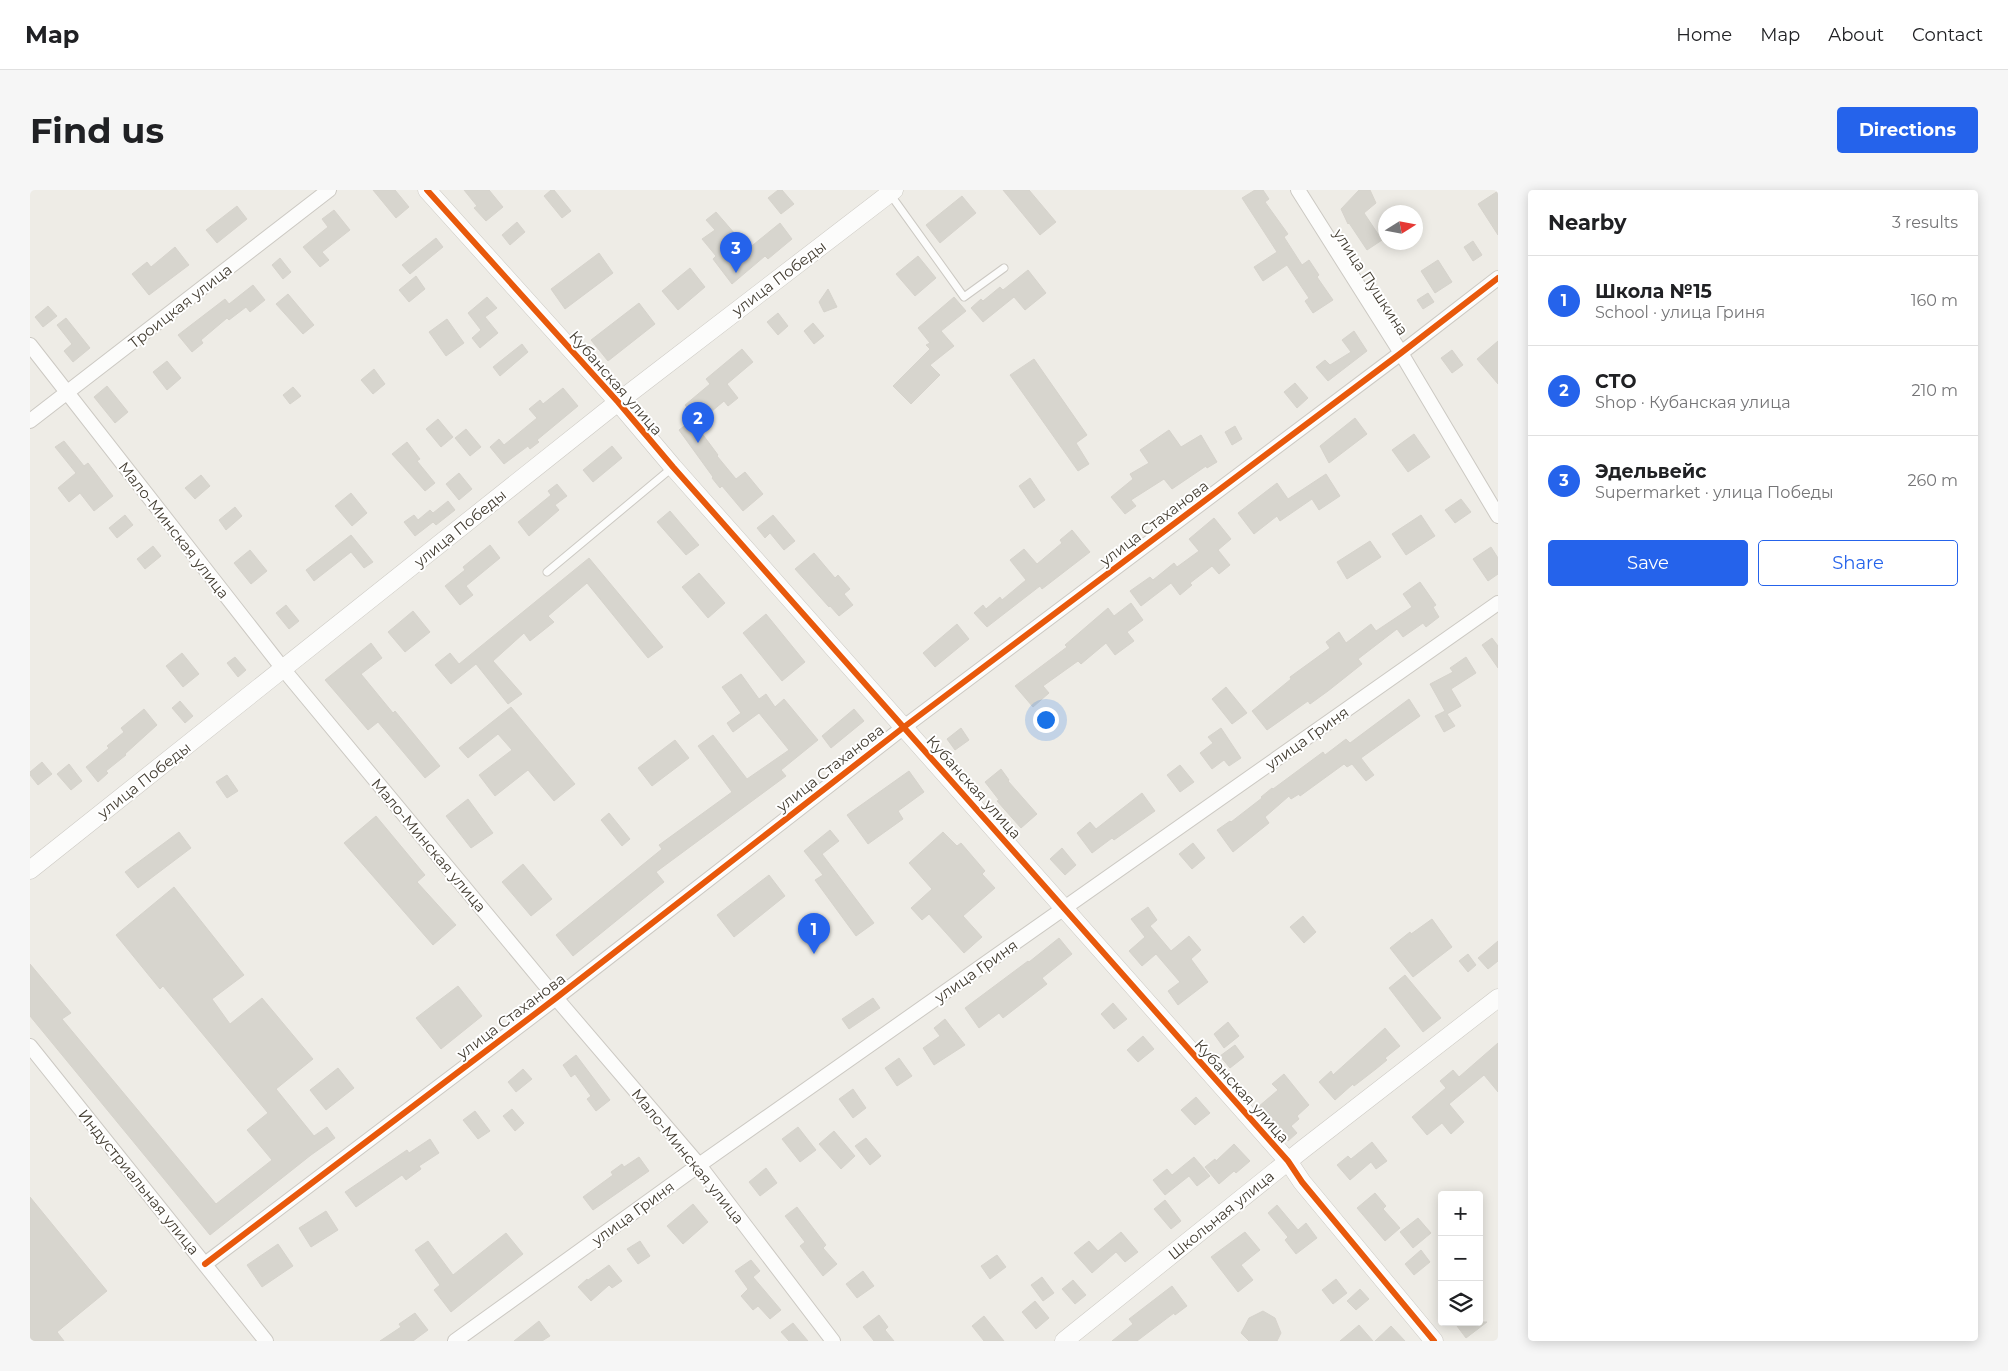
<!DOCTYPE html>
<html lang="en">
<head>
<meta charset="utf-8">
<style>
	:root { --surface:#fff; --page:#f6f6f6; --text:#202124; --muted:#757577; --line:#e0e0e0; --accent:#2563eb }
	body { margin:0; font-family:Montserrat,sans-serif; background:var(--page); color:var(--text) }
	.controls { position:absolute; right:15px; bottom:15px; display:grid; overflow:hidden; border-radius:5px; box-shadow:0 2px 12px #0003 }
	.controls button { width:45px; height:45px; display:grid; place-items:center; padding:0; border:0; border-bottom:1px solid var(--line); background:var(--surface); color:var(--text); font:25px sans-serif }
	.compass { position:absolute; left:1348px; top:15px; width:45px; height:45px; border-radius:50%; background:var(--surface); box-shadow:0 2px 12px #0003; rotate:79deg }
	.you { position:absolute; left:1015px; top:529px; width:18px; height:18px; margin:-12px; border:4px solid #fff; border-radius:50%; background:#1a73e8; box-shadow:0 0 0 8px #1a73e833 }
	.badge { display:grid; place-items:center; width:32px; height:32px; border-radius:50%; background:var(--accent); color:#fff; font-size:16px; font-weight:700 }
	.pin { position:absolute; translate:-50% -41px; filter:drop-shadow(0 1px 2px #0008) }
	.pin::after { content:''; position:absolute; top:26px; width:18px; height:15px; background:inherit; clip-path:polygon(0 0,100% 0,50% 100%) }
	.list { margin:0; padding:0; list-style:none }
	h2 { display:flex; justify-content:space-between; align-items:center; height:65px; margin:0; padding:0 20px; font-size:21px }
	h2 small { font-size:16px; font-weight:400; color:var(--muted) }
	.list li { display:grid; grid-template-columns:32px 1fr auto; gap:15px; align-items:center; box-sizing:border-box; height:90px; padding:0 20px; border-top:1px solid var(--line) }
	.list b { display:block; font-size:19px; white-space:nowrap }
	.list p { margin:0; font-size:16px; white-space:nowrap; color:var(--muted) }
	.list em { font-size:16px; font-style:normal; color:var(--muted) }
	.actions { display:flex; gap:10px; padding:15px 20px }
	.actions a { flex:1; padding:11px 0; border:1px solid var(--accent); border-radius:5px; text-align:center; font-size:18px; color:var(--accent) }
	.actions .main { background:var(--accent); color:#fff }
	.icon { flex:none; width:28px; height:28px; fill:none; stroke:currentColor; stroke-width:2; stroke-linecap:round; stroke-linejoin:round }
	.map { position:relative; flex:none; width:1468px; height:1151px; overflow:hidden; border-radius:5px }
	header { display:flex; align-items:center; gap:30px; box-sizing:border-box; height:70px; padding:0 25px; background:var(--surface); border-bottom:1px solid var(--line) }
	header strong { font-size:24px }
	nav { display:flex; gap:28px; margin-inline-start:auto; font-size:18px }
	.intro { display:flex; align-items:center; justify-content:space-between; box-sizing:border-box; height:120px; padding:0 30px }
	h1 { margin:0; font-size:35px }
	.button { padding:12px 22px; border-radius:5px; background:var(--accent); color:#fff; font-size:18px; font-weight:700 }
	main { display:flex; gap:30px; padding:0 30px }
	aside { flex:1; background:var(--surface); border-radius:5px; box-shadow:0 2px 12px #0003 }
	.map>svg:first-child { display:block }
	.building { fill:#d7d5ce; stroke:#d6d3cc }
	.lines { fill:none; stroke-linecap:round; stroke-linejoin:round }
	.service-casing { stroke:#ccc9c3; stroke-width:9 }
	.minor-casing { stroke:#ccc9c3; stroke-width:16 }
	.tertiary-casing { stroke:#ccc9c3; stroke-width:19 }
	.service { stroke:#fcfcfb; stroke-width:7 }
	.minor { stroke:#fcfcfb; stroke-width:14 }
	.tertiary { stroke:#fcfcfb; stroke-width:18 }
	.cycleway-casing { stroke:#fff; stroke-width:9 }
	.cycleway { stroke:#e8590c; stroke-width:6 }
	.labels { text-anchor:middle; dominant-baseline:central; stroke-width:4; stroke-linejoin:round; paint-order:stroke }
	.street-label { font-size:15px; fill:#433d32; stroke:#fff }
</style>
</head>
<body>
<header>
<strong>Map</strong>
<nav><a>Home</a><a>Map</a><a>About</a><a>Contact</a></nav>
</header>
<div class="intro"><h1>Find us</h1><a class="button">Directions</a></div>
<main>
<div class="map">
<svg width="1468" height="1151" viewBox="0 0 1468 1151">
	<rect width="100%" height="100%" fill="#eeece6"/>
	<!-- building -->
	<path class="building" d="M343 0H365L379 17 366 28Z
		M434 0H459L473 17 456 31 444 18 447 16Z
		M521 0H524L541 21 532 28 514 6Z
		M748 0H752L764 14 751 24 738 8Z
		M973 0H999L1026 32 1010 45Z
		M1225 0H1233L1239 9 1235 12 1258 44 1254 47 1272 75 1279 70 1289 85 1287 87 1303 110 1283 123 1275 111 1279 108 1257 75 1233 91 1224 77 1247 62 1212 8Z
		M1329 0H1340L1346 13 1334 23 1352 50 1337 60 1319 33 1318 34 1311 19Z
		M1468 1V45L1448 14Z
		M932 6 946 23 910 53 896 35Z
		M207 16 217 29 187 53 176 40Z
		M304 20 320 40 292 62 299 70 290 77 273 57 298 37 292 29Z
		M686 22 718 59 750 33 762 49 738 69 735 66 702 94 683 69 686 66 672 49 685 40 676 30Z
		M487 32 495 42 480 55 472 45Z
		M406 48 413 57 380 84 372 75Z
		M1443 51 1452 65 1443 71 1434 57Z
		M145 57 159 75 119 105 102 84 117 72 121 77Z
		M569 63 583 83 535 119 521 99Z
		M888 66 906 88 885 106 866 84Z
		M250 68 261 82 253 89 242 75Z
		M1408 70 1422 92 1405 103 1391 81Z
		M660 78 675 97 648 120 632 101Z
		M998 80 1016 103 995 120 984 107 953 132 941 118 951 109 953 111 970 97 973 100Z
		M386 86 395 99 379 112 369 100Z
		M223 95 235 110 220 122 216 117 199 130 197 128 171 150 173 153 162 162 148 145 195 109 199 114Z
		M798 99 807 117 794 122 789 112Z
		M1398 103 1404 112 1393 119 1387 110Z
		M258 104 284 135 273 144 246 114Z
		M457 107 467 118 455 127 468 143 450 158 442 148 451 140 438 123Z
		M924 107 936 121 911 141 924 156 900 175 910 185 881 214 863 196 900 159 896 155 900 153 888 138Z
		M609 113 625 134 578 171 561 150Z
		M18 116 27 126 13 137 5 127Z
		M748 123 758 136 748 145 737 132Z
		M36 128 60 158 43 172 34 161 42 154 27 135Z
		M417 129 434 153 416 166 399 142Z
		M783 133 794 146 784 154 774 141Z
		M1324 141 1337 161 1298 191 1286 177 1295 170 1300 175 1321 162 1312 150Z
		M1468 151V194L1447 169Z
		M492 154 498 162 470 186 463 177Z
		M712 159 723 172 697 194 708 208 698 216 694 211 669 232 655 215 680 194 676 189Z
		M1422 160 1433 175 1422 183 1411 168Z
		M1004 169 1057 245 1046 253 1059 274 1048 281 980 185Z
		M137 171 151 188 137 200 123 182Z
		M344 179 355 194 343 204 331 190Z
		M1265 193 1278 208 1267 218 1254 202Z
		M77 196 98 222 85 233 64 207Z
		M263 197 271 206 260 214 253 205Z
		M533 198 548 216 507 250 509 252 500 259 498 256 474 274 460 257 469 249 474 255 507 228 499 219 510 210 513 214Z
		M1325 228 1337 244 1299 273 1290 256Z
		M408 229 423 247 411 257 396 239Z
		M662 230 688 265 687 266 706 289 715 282 733 304 713 321 692 296 690 298 682 288 683 287 649 240Z
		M1205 236 1212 249 1202 255 1195 242Z
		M436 239 451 257 440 266 425 248Z
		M1139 240 1151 257 1171 245 1187 272 1177 278 1176 276 1142 299 1134 289 1101 310 1106 316 1095 324 1081 307 1103 289 1100 284 1119 273 1110 260Z
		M1384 244 1400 267 1378 282 1362 260Z
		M34 251 54 276 58 273 83 306 64 321 50 303 39 312 28 298 46 283 25 257Z
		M377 252 390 269 387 271 405 293 395 301 362 264Z
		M582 256 592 268 563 292 553 280Z
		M429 283 442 299 429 310 416 294Z
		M1296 284 1310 306 1289 320 1282 309 1250 331 1247 326 1224 344 1208 323 1247 293 1258 309Z
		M171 285 180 296 165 309 155 298Z
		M1000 288 1015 310 1004 318 989 296Z
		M527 294 537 306 525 315 529 320 499 346 488 332 521 305 518 301Z
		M321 303 337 323 322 336 305 316Z
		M1431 309 1441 322 1425 333 1415 320Z
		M418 311 425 320 406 335 403 332 385 346 374 332 384 325 388 330 400 320 403 323Z
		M205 317 212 326 196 340 189 330Z
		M640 321 669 355 656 365 627 332Z
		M95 325 103 335 87 348 79 338Z
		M743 325 765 351 754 360 740 343 735 348 727 338Z
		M1391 325 1405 346 1376 365 1362 344Z
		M1184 328 1201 349 1188 360 1200 375 1189 384 1182 376 1160 393 1162 395 1150 405 1141 393 1111 416 1100 401 1120 387 1123 390 1144 373 1147 377 1169 361 1159 349Z
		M1042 340 1060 362 1012 399 1010 396 957 437 944 423 953 415 956 419 970 407 972 410 996 390 980 370 994 359 1007 374 1032 353 1030 350Z
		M321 345 343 372 334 378 321 362 284 391 276 380Z
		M1340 351 1351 367 1317 389 1307 372Z
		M460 355 470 368 436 396 443 405 430 415 415 396 435 380 433 377Z
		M123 356 131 366 115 379 107 369Z
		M1461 357 1468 368V384L1458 391 1443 369Z
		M220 360 237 381 221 394 204 373Z
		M784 363 805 388 808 385 820 399 814 404 823 415 809 426 800 416 799 417 765 379Z
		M559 368 633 457 618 468 557 393 518 426 524 432 500 451 494 443 463 471 492 504 478 514 446 474 421 494 405 475 420 463 429 474Z
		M669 383 695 413 678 428 652 397Z
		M1390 392 1406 415 1403 417 1409 427 1396 437 1393 433 1373 447 1367 439 1328 469 1332 474 1298 501 1280 514 1278 511 1237 540 1222 521 1261 489 1260 487 1300 458 1296 452 1309 442 1316 453 1341 434 1346 441 1382 417 1373 404Z
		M1101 413 1113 430 1097 442 1104 451 1085 465 1076 453 1051 474 1048 471 1013 496 1019 503 1003 517 985 496 1037 457 1035 455 1078 418 1084 426Z
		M256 415 269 431 259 439 246 423Z
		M383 421 400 442 375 462 358 442Z
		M736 424 775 472 752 491 713 443Z
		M927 434 939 449 905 477 893 463Z
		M1462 448 1468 456V478L1452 455Z
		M341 453 352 468 331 484 363 523 365 521 410 576 395 588 348 532 338 540 295 490Z
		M152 463 169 484 153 497 136 476Z
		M205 467 216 480 208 487 197 473Z
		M1436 467 1446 483 1421 499 1431 516 1417 524 1425 536 1414 542 1405 526 1415 521 1400 494 1423 482 1420 478Z
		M711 484 729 509 736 504 745 517 754 509 788 550 751 580 756 586 626 682 634 692 543 766 526 745 632 659 629 655 702 602 668 556 683 545 717 589 759 560 729 523 703 542 697 533 711 523 692 497Z
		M1196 497 1217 523 1202 534 1182 509Z
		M1379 509 1390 526 1331 568 1344 585 1336 591 1322 574 1317 577 1314 574 1270 606 1269 604 1261 609 1259 606 1235 627 1239 633 1203 662 1187 640 1200 631 1201 632 1232 608 1231 607 1242 598 1243 599 1293 562 1295 565 1316 549 1320 553Z
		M150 511 163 526 155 533 142 518Z
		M481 517 545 594 524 611 498 580 465 606 449 585 482 560 468 544 438 568 429 558Z
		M114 519 127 535 95 564 96 565 76 581 78 583 68 592 56 577 79 558 77 556 94 542 91 538Z
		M824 519 834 531 801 558 792 546Z
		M931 538 939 550 925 560 917 549Z
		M1191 538 1211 568 1199 576 1194 570 1182 579 1170 563 1183 553 1178 547Z
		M645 550 659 568 622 596 608 578Z
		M12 572 22 584 8 595 0 585V582Z
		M39 574 52 591 41 600 27 584Z
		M1150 575 1164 592 1150 602 1137 585Z
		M971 579 979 590 978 591 1007 624 991 638 967 611 969 610 955 592Z
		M879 581 894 602 868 621 873 629 838 654 817 625Z
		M197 585 208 601 197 608 186 592Z
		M1112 603 1125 621 1084 650 1082 648 1062 663 1047 643 1060 632 1066 639Z
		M438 609 463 643 441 658 416 626Z
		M579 623 600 649 592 656 571 630Z
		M346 626 395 685 387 692 426 735 403 755 314 653Z
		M800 640 809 651 792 664 844 733 826 746 785 690 793 685 774 661Z
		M149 642 161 658 108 698 95 682Z
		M913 642 927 656 931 653 955 681 952 684 965 698 933 726 952 747 934 763 899 724 892 730 881 718 902 699 879 673Z
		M1163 653 1175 668 1162 679 1149 664Z
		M1032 658 1046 675 1035 685 1020 669Z
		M493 674 522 709 501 726 472 692Z
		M739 685 755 706 704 747 687 725Z
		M144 697 214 785 182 809 200 834 232 808 283 869 246 899 284 946 297 937 305 948 281 965 180 1045 0 826V774L41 823 32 829 186 1014 242 970 217 940 238 923 133 796 130 799 86 745Z
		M1118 717 1127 730 1120 736 1141 761 1159 746 1171 760 1161 769 1178 792 1148 815 1138 801 1150 792 1126 764 1112 776 1099 761 1115 747 1101 729Z
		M1273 726 1286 742 1274 753 1260 737Z
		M1402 729 1422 757 1383 787 1360 758 1380 742 1381 744Z
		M1029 748 1042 764 1012 788 1017 794 973 828 969 823 949 838 935 818 998 771 999 772Z
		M1468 751V771L1458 779 1448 768Z
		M1438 764 1446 775 1438 782 1429 771Z
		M1375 785 1411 828 1393 842 1359 798Z
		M428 796 452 826 411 859 386 828Z
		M843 808 850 818 819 839 812 829Z
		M1083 813 1097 829 1084 839 1071 824Z
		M915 829 935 855 904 875 893 858 910 846 904 838Z
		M1198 832 1209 846 1194 858 1184 844Z
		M1355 838 1370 856 1355 868 1357 870 1346 879 1324 896 1323 894 1305 910 1289 892 1301 881 1303 885Z
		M1113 846 1124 859 1108 872 1097 860Z
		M1468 853V902L1454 885 1419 914 1434 932 1421 944 1412 933 1397 945 1382 927 1416 898 1410 891 1423 880 1429 887Z
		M1205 855 1214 867 1200 878 1190 866Z
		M546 865 580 910 566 921 557 909 561 906 545 884 541 887 533 875Z
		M869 868 882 886 867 896 855 878Z
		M308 878 324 898 296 920 280 900Z
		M493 879 502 889 486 902 478 892Z
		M1254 884 1279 915 1267 926 1269 929 1261 936 1267 943 1258 951 1228 917 1248 900 1242 894Z
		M823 899 836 918 823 928 809 909Z
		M1166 907 1180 923 1165 935 1151 920Z
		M482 919 494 933 485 941 473 926Z
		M445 921 460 941 448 949 433 930Z
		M768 937 786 960 770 972 752 949Z
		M804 941 825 966 811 979 789 954Z
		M836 948 851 966 840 975 825 956Z
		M400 949 409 963 389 976 391 979 376 990 372 985 326 1017 315 1002 377 960 379 963Z
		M1342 952 1357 971 1346 979 1341 972 1320 990 1307 975 1318 966 1321 969Z
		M1204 954 1220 971 1206 983 1204 981 1189 994 1175 977 1185 969 1186 971Z
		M609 967 619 981 563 1020 553 1007 583 985 581 982 592 974 594 977Z
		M1164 967 1180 986 1167 996 1159 986 1135 1005 1123 990 1137 979 1142 985Z
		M736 978 747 993 730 1006 719 992Z
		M1345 1003 1356 1016 1353 1019 1370 1038 1355 1051 1327 1018Z
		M0 1007 77 1101 27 1142 34 1151H0Z
		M1135 1010 1151 1031 1141 1039 1124 1019Z
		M663 1014 678 1032 653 1054 637 1036Z
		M1247 1015 1268 1040 1276 1033 1287 1048 1266 1064 1255 1050 1258 1047 1238 1023Z
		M767 1017 796 1055 793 1058 807 1074 793 1086 770 1056 775 1052 755 1026Z
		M296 1021 308 1040 281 1057 269 1038Z
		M1388 1028 1401 1043 1383 1058 1370 1042Z
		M1091 1042 1108 1062 1095 1072 1086 1062 1062 1083 1044 1063 1059 1051 1068 1061Z
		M1215 1042 1230 1060 1211 1075 1223 1090 1208 1102 1181 1067Z
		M476 1043 493 1064 421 1122 404 1100 410 1095 385 1060 398 1051 423 1085Z
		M610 1051 620 1066 608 1074 597 1059Z
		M248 1054 263 1076 232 1097 217 1075Z
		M1391 1060 1400 1072 1384 1085 1375 1074Z
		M967 1065 976 1077 960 1089 951 1076Z
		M721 1070 730 1081 723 1087 751 1120 740 1129 728 1116 723 1120 711 1106 718 1099 705 1081Z
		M579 1075 592 1091 582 1098 579 1095 561 1111 548 1097 557 1089 558 1090Z
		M833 1081 844 1096 827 1108 816 1094Z
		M1012 1087 1024 1103 1013 1111 1001 1095Z
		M1306 1089 1317 1103 1303 1114 1292 1100Z
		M1043 1090 1056 1105 1045 1114 1032 1099Z
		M1142 1096 1157 1116 1145 1125 1144 1123 1107 1151H1082L1103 1134 1099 1129Z
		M1330 1099 1339 1109 1326 1120 1317 1111Z
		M1005 1111 1019 1128 1006 1139 992 1122Z
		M1233 1121 1245 1128 1251 1143 1247 1151H1219L1211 1143 1219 1128Z
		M385 1123 398 1140 383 1151H350L371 1137 369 1134Z
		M849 1125 858 1137 855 1140 864 1151H844L833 1137Z
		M954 1126 974 1151H954L942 1136Z
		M509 1131 520 1146 512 1151H484Z
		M1424 1132H1457L1436 1148Z
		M763 1133 778 1151H759L751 1142Z
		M1329 1135 1343 1151H1310Z
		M1361 1136 1375 1151H1345Z"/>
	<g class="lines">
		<!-- service casing -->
		<g class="service-casing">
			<path id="service" d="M860 4 934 107 974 78
				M517 382 643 277"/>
		</g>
		<!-- minor casing -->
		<g class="minor-casing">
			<path id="minor" d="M1268 0 1371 163 1468 326
				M0 155 254 480 526 808 669 975 803 1151
				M0 231 299 0
				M0 856 236 1151
				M175 1074 526 808 874 537 1371 163 1468 88
				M425 1151 669 975 1468 413"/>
		</g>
		<!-- tertiary casing -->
		<g class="tertiary-casing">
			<path id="tertiary" d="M397 0 588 212 643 277 1258 971 1272 992 1404 1151
				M0 680 588 212 864 0
				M1034 1151 1272 960 1468 808"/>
		</g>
		<!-- service -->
		<use href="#service" class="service"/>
		<!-- minor -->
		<use href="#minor" class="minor"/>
		<!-- tertiary -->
		<use href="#tertiary" class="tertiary"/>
		<!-- cycleway casing -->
		<g class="cycleway-casing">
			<path id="cycleway" d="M397 0 588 212 643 277 1258 971 1272 992 1404 1151
				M175 1074 526 808 874 537 1371 163 1468 88"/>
		</g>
		<!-- cycleway -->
		<use href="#cycleway" class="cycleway"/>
	</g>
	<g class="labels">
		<!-- street labels -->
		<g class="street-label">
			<text transform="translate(749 88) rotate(-37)">улица Победы</text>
			<text transform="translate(1341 92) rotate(57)">улица Пушкина</text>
			<text transform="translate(150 116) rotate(-38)">Троицкая улица</text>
			<text transform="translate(586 193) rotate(49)">Кубанская улица</text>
			<text transform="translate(1124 333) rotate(-37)">улица Стаханова</text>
			<text transform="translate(430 338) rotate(-39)">улица Победы</text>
			<text transform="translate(144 340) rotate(52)">Мало-Минская улица</text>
			<text transform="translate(1277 548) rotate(-35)">улица Гриня</text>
			<text transform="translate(800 578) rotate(-38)">улица Стаханова</text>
			<text transform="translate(114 590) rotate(-38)">улица Победы</text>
			<text transform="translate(944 597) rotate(48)">Кубанская улица</text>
			<text transform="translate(399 655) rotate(50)">Мало-Минская улица</text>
			<text transform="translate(946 781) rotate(-35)">улица Гриня</text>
			<text transform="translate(481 826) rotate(-37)">улица Стаханова</text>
			<text transform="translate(1212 901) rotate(48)">Кубанская улица</text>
			<text transform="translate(658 966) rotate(51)">Мало-Минская улица</text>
			<text transform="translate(109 992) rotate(51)">Индустриальная улица</text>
			<text transform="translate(603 1023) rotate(-36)">улица Гриня</text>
			<text transform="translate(1191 1025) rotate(-39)">Школьная улица</text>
		</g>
	</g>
</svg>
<div class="controls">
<button>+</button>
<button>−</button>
<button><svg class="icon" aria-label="layers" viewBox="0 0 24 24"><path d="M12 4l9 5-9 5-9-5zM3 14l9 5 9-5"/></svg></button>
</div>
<svg class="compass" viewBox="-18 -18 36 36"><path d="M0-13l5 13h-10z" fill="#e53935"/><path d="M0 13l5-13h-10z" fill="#757577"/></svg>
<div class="you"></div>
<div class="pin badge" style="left:784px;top:764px">1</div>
<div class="pin badge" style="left:668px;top:253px">2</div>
<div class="pin badge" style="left:706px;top:83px">3</div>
</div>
<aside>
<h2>Nearby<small>3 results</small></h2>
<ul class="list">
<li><span class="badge">1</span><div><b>Школа №15</b><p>School · улица Гриня</p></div><em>160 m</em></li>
<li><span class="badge">2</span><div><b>СТО</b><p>Shop · Кубанская улица</p></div><em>210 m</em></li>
<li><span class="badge">3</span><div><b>Эдельвейс</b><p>Supermarket · улица Победы</p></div><em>260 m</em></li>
</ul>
<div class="actions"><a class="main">Save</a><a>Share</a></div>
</aside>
</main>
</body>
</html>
